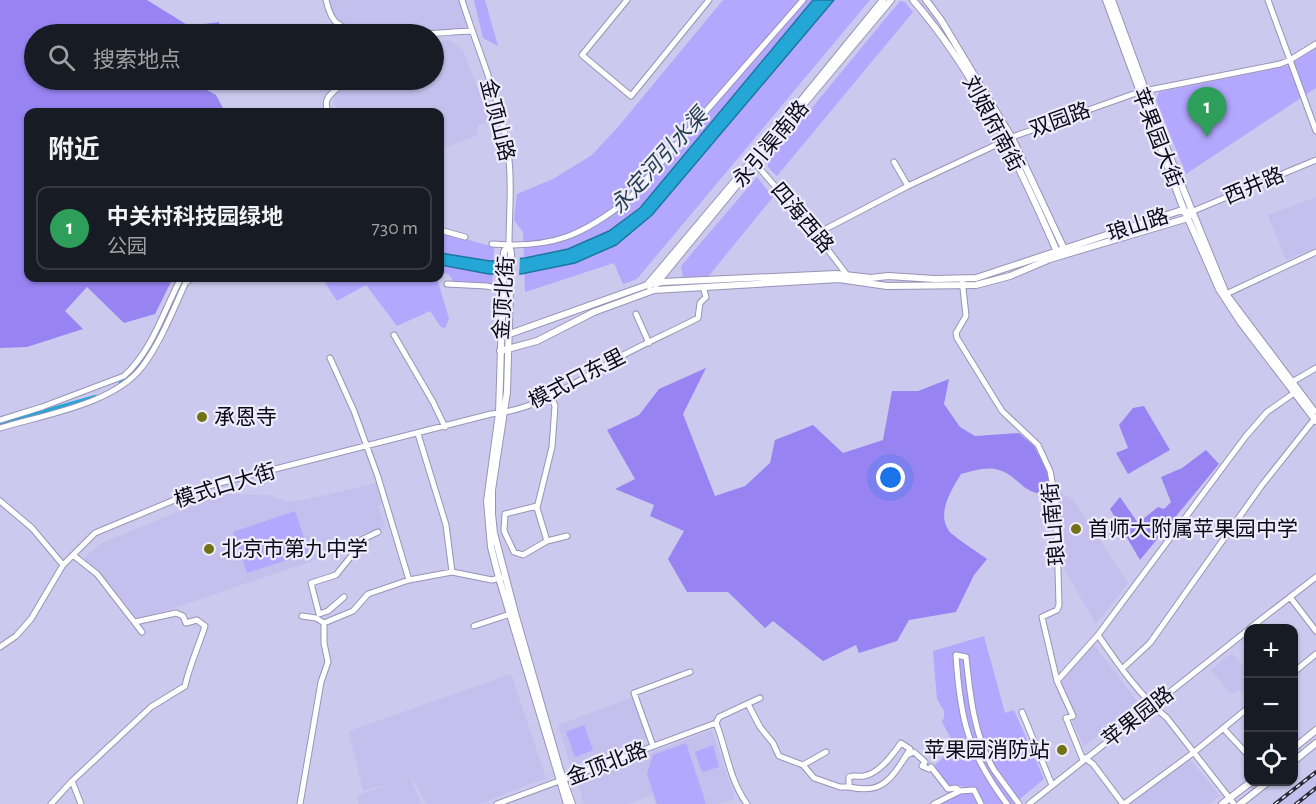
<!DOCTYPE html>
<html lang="zh">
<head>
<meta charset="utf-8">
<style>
	:root { --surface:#171b24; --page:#242831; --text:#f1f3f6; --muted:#9ea1a6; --line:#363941; --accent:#d93025 }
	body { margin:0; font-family:"Alegreya Sans","Noto Sans SC",sans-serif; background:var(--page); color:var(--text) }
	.controls { position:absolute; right:18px; bottom:18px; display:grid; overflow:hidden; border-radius:12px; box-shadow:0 2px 4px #0004 }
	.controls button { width:54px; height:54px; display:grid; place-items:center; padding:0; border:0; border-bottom:2px solid var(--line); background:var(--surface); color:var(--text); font:30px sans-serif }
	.you { position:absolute; left:891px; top:478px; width:21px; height:21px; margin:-15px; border:4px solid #fff; border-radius:50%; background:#1a73e8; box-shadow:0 0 0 9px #1a73e833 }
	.badge { display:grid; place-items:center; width:39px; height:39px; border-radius:50%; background:var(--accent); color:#fff; font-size:20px; font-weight:700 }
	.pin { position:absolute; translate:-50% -50px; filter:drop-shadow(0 2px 3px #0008) }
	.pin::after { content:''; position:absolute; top:32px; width:21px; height:18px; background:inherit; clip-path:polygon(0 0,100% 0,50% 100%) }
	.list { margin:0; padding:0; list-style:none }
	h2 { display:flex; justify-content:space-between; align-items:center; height:78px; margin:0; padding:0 24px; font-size:26px }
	h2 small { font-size:20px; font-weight:400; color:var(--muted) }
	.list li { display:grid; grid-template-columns:39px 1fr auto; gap:18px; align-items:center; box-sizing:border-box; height:84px; margin:0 12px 12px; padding:0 12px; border:2px solid var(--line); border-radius:12px }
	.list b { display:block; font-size:22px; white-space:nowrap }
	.list p { margin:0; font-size:20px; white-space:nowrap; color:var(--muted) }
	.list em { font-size:20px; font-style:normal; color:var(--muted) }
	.icon { flex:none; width:33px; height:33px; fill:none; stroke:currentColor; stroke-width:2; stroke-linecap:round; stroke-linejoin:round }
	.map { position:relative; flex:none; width:1316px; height:804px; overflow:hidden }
	.search { position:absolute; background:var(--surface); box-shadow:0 2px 4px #0004; left:24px; top:24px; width:420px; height:66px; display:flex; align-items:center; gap:15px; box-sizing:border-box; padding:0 21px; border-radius:33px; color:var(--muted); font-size:22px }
	.panel { position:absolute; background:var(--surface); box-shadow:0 2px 4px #0004; left:24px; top:108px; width:420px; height:174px; border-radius:12px }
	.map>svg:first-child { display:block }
	.built { fill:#c4bfec }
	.green { fill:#b3a7fe }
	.forest { fill:#9784f2 }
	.water { fill:#24a6d7; stroke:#1d779d; stroke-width:1.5 }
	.pier { fill:#ccc9ee }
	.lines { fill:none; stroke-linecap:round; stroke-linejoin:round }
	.canal { stroke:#24a6d7; stroke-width:4.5 }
	.minor-casing { stroke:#9794b7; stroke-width:7 }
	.major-casing { stroke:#9794b7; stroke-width:8 }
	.minor { stroke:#fff; stroke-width:5 }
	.major { stroke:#fff; stroke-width:6 }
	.rail-casing { stroke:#2d2b3b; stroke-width:4 }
	.rail { stroke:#eeecfc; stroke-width:1.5; stroke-dasharray:4.5; stroke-linecap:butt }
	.poi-dot { fill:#717115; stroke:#eeecfc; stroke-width:2 }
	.labels { text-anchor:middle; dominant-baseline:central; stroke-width:4.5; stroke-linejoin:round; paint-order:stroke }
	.street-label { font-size:21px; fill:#0c0a16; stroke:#eeecfc }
	.poi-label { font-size:21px; fill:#0c0a16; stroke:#eeecfc; text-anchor:start }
	.water-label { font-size:22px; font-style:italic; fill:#253f4b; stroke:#eeecfc }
</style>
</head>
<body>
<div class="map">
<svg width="1316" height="804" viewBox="0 0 1316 804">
	<rect width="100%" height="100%" fill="#ccc9ee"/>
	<!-- built -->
	<path class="built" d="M328 0H461L469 29 375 32 347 26 337 20 332 14Z
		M450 40 463 50 490 121 478 125 476 136 440 149V112H338L332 97 346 85 347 80H434V42Z
		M1316 197V247L1286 260 1268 215Z
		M376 483 382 504 378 506 385 527 326 545 322 553 316 560 168 610 137 618 109 583 84 558 100 544 221 494 268 495 289 502 304 500Z
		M1060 492 1073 499 1128 583 1096 624 1059 560Z
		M1090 640 1140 705 1084 746 1057 690Z
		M1232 653 1242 666 1248 662V697L1247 699 1239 689 1231 694 1211 670Z
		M511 674 546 778 479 804H426L412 777 411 778 421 804H359L356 796 395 782 363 791 349 731Z
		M633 697 649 738 573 766 570 765 558 725Z
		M712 730 735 799 718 804H656L652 795 628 804H584L578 782 649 758 650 753Z
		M1190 759 1220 796 1209 804H1130Z
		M1316 775V804H1279Z"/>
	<!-- green -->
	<path class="green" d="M474 0H485L498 46 483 38Z
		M723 0H870L637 279 623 284 614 263 525 292 523 232 514 220 517 194 553 179 592 155 618 127Z
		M900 1 905 2 913 12 777 176 768 167V161Z
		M1316 48V88L1186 174 1156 100 1159 92 1287 66Z
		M757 177 773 197 707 278 683 277 681 266Z
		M440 232 494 247 492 285 453 282 451 277 446 273 440 274Z
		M322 278H437L449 319 445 328 441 327 430 311 397 326 366 285 337 301Z
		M295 511 309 553 247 573 233 532Z
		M984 636 1005 713 1014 710 1044 779 1014 804H938L965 789 963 786 946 785 941 780 935 765 955 746 942 722 944 717V711L937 699 933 651Z
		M584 725 593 750 575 757 566 732Z
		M686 743 706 804H657L647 774 653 755Z
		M713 745 719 767 702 772 695 752Z"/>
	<!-- forest -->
	<path class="forest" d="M0 0H147L189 26 219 22 222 34H34V80H203L201 87 216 95 225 112H28V278H173L155 314 124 323 87 287 65 311 83 329 27 347 0 348Z
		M706 368 683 414 715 496 745 486 770 463 775 440 813 425 843 453 883 440 892 391H918L949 379 944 404 960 427 975 436 1019 433 1034 446 1052 480 1048 494C1023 496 1018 475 999 470 986 466 973 471 961 474 952 489 936 513 949 531 955 538 978 552 987 559L974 575 956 612 909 620 897 641 859 653 856 645 823 661 773 621 765 628 728 592H687L668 559 684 531 650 516 654 505 615 489 635 479 607 430 639 415 659 389Z
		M1144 406 1170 450 1128 474 1116 453 1128 448 1119 425 1133 408Z
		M1206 450 1219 464 1140 560 1110 509 1120 497 1138 523 1158 507 1164 509 1171 502 1161 477 1182 468Z"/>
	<!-- water -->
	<path class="water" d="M813 0H834L652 215 616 245 575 263 521 274H489L440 265V253L490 261 525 258 568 249 609 231 640 208Z"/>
	<!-- pier -->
	<path class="pier" d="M520 255 519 277H494L495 257Z"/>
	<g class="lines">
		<!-- canal -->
		<path class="canal" d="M174 297 187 278
			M121 383 145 359 154 340
			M0 424 96 397"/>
		<!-- minor casing -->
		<g class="minor-casing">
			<path id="minor" d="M326 0C328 9 331 19 338 24 364 42 439 32 472 31
				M462 0C478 52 504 107 509 160 512 188 509 216 509 244
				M627 0 582 55 631 96 709 0
				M1268 0 1316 131
				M335 34 339 24
				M328 112C321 94 337 94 343 80
				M894 162 908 186
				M755 163 816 234 847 275
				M1191 212 1316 160
				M440 230 465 237
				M816 234 908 186 1015 136 1139 92 1280 64 1290 60 1316 44
				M492 244C553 249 584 235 630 198L803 0
				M962 279 966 316 956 333 957 338 1002 411 1038 445 1050 471 1056 503 1059 605 1057 610 1042 617 1057 681 1073 716 1066 718 1083 760
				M447 284 486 286 502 289
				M1224 295 1316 252
				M636 314 649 343
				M394 335 433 402 445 427
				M330 358 354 411 378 477 409 580
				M1292 382 1316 368
				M551 396 555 406 552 447 537 508 547 541 567 536
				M0 420 42 407 124 376C152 351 164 310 181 278
				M0 428C43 415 114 404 142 367 161 342 173 310 186 282L193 278
				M418 434 446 525 452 572
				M0 501 32 528 63 565
				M537 506 505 514 504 531 514 552 523 555 547 541
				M329 549 359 541 378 532
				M73 555 97 574 142 632
				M344 597 328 611 319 614 311 583 336 575 357 549 359 541
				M1290 597 1316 631
				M302 616 316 618 324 623
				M324 623 353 611 368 594 409 580 452 572 492 580 503 577
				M474 626 510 614
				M1250 628 1316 577
				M1098 635C1118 664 1139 695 1167 718L1234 804
				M0 647 16 636 31 619 63 565 95 533 208 486 491 414C538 410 577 381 616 359 643 344 671 332 698 318L700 303 706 297 703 287
				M1122 669 1150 643 1262 485 1316 417
				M1294 672 1316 654
				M1057 681 1098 635 1246 436 1267 412 1297 391
				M748 704 760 727 773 743 779 756 803 765 826 752
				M1022 712 1052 785
				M716 723C727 751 729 779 747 804
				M716 723 719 717 760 698
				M1223 728 1248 755
				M653 746 634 693 690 672
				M1085 758 1093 764 1123 804
				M803 765 814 778 840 787H849V777C856 775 858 777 864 776 879 774 893 754 901 743L910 749 902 762 907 755 914 752 925 762 922 766 929 769 931 767 948 789 956 788 960 791
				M72 781 81 804
				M849 787C876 793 888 785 902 762
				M51 804 72 781 151 707 185 686C189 667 199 645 205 626L197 620 186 623 183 616 176 613 135 622
				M300 804 321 682 328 662 324 643V623
				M497 804 716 723
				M934 804 960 791 974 790 981 804
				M1007 804C968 752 960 720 956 655L966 657C970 695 974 736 994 770 1002 781 1011 793 1019 804
				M1029 804 1248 630
				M1124 804 1193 753 1248 708"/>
		</g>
		<!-- major casing -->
		<g class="major-casing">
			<path id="major" d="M913 0C977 74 1019 165 1058 254
				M926 0 941 20 1012 138 1065 251
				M1106 0 1182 205 1219 289 1241 323 1316 421
				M1112 0 1168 152 1226 294 1314 411
				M768 147 891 0
				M509 244 504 252 499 413 487 501 491 547 499 578 567 804
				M509 245 511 253 507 392 492 490V514L494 533 515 613 560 770 572 804
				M656 284 746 174
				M649 286 647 285 653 278 755 157 883 0
				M501 337 647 285 662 282 836 274 871 278 888 276 935 279 976 278 1179 211 1191 212
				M500 351 537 341 594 312 654 290 839 279 887 286 976 285 1010 276 1050 259 1188 218 1191 212
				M1294 748 1316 730
				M1294 761 1316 743
				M1222 804 1251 782
				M1240 804 1268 782"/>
		</g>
		<!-- minor -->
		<use href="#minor" class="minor"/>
		<!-- major -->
		<use href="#major" class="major"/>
		<!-- rail casing -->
		<g class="rail-casing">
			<path id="rail" d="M1275 804 1316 772
				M1296 804 1316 788"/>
		</g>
		<!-- rail -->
		<use href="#rail" class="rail"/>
	</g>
	<!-- markers -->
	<g class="poi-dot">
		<circle cx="202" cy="417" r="6"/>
		<circle cx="1076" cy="529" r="6"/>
		<circle cx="209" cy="549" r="6"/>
		<circle cx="1062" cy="750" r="6"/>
	</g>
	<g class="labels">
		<!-- street labels -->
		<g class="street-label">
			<text transform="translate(497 120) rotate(76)">金顶山路</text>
			<text transform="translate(1060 120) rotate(-20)">双园路</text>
			<text transform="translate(993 124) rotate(62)">刘娘府南街</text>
			<text transform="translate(1157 138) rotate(69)">苹果园大街</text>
			<text transform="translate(771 144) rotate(-50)">永引渠南路</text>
			<text transform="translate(1254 186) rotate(-23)">西井路</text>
			<text transform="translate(802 218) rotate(50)">四海西路</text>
			<text transform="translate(1138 225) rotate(-18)">琅山路</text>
			<text transform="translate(504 298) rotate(-86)">金顶北街</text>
			<text transform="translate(577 379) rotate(-27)">模式口东里</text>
			<text transform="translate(225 486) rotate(-17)">模式口大街</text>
			<text transform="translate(1054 524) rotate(-95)">琅山南街</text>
			<text transform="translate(1138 717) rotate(-38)">苹果园路</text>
			<text transform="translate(607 764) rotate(-21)">金顶北路</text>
		</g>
		<!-- poi labels -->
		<g class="poi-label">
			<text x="214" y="417">承恩寺</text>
			<text x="1088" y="529">首师大附属苹果园中学</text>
			<text x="221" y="549">北京市第九中学</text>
			<text x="1050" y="750" text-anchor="end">苹果园消防站</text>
		</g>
		<!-- water labels -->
		<g class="water-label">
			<text transform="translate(659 161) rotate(-48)">永定河引水渠</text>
		</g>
	</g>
</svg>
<div class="controls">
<button>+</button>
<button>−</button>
<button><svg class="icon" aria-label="locate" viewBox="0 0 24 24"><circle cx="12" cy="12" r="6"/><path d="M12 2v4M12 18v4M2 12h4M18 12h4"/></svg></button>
</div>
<div class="you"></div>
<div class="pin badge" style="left:1207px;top:137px;background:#2e9e5b">1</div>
<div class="search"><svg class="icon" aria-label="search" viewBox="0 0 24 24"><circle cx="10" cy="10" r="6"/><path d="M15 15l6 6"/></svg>搜索地点</div>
<section class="panel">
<h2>附近<small></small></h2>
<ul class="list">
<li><span class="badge" style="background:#2e9e5b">1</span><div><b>中关村科技园绿地</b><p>公园</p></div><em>730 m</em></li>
</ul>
</section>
</div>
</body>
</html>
